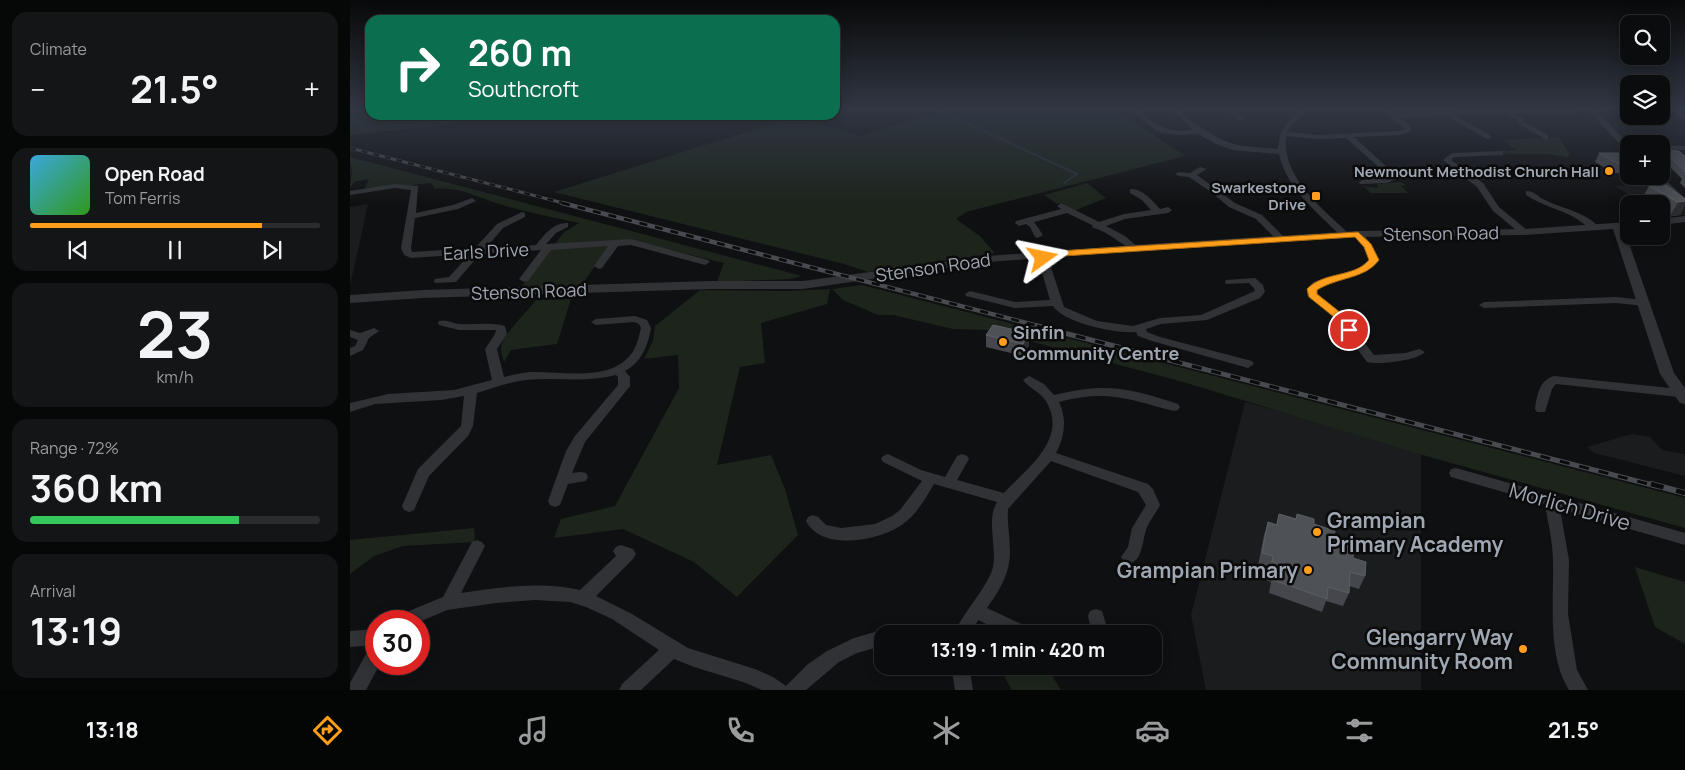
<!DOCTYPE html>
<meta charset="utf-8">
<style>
body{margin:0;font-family:Manrope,sans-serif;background:#141516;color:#f1f3f6;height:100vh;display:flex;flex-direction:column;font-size:19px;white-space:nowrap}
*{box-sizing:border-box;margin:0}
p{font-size:16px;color:#9a9b9d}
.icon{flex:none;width:28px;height:28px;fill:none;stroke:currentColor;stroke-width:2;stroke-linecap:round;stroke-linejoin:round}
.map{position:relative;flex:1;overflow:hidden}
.details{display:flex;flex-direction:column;gap:12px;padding:12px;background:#060707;width:350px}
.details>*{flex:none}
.guide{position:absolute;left:15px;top:15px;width:475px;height:105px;border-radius:15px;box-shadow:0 2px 12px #0003,0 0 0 1px #2b2c2e;background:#0b6e4f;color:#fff;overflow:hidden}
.tools{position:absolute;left:1270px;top:15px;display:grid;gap:10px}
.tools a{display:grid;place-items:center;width:50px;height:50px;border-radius:10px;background:#0b0c0d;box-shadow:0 2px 12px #0003,0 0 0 1px #2b2c2e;font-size:25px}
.speed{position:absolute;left:15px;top:610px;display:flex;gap:10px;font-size:25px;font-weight:700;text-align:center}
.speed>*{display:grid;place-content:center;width:65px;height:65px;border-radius:50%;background:#0b0c0d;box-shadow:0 2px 12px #0003,0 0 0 1px #2b2c2e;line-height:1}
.speed .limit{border:8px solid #d22;background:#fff;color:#111}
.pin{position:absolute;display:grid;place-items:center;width:42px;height:42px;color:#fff;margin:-21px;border:2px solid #fff;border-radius:50%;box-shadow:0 1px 5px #0007}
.me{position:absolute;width:55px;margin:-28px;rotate:78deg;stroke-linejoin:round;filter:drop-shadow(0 0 4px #0008)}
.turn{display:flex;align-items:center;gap:18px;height:105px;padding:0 20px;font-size:22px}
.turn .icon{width:65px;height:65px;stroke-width:2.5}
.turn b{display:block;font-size:35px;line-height:42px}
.big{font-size:38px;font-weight:700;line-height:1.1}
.details .tile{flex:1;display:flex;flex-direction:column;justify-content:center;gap:8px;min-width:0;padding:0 18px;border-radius:15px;background:#141516}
.details .dial{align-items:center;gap:0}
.dial b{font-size:65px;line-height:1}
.song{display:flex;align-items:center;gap:15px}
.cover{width:60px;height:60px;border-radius:8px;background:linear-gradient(135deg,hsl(200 70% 55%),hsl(110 70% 35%))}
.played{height:5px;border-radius:2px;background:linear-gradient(90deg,#fe9e1a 80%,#2b2c2e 80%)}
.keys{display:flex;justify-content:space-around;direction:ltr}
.heat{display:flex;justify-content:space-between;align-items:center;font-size:28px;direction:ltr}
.charge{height:8px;border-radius:4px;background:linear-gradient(90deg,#34c759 72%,#2b2c2e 0)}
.trip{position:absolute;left:524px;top:625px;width:288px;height:50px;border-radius:15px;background:#0b0c0d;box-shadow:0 2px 12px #0003,0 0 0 1px #2b2c2e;font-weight:700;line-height:50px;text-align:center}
.tabs{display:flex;height:80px;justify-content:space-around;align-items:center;background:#040505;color:#9a9b9d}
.tabs .icon{width:35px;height:35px}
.tabs .current{color:#fe9e1a}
.tabs b{font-size:22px;color:#f1f3f6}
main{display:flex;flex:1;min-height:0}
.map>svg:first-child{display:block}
.built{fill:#1b1c1e}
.green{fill:#1c241c}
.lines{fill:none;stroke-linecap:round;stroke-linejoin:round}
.stream{stroke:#273238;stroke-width:2}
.minor{fill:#303236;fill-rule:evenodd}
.tertiary{fill:#303236;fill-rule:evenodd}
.rail-far3-casing{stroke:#474a4f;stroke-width:3}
.rail-far2-casing{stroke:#474a4f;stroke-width:4.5}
.rail-far1-casing{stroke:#474a4f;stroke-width:5}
.rail-casing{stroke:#474a4f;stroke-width:6}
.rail-far3{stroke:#0b0b0c;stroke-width:2;stroke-dasharray:6;stroke-linecap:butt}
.rail-far2{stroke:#0b0b0c;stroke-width:2.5;stroke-dasharray:8;stroke-linecap:butt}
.rail-far1{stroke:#0b0b0c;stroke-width:3;stroke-dasharray:10;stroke-linecap:butt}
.rail{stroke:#0b0b0c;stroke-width:4.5;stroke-dasharray:13;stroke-linecap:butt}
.wall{fill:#45474c}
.shaded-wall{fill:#2b2d30}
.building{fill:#4e5257;stroke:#5b5f65}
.route{fill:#fe9e1a;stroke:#a56711}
.poi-dot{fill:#fe9e1a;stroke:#0b0b0c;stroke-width:2}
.labels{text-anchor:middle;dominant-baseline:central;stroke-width:5;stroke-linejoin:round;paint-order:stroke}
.far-poi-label{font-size:15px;font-weight:bold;fill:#9fa7b3;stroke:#0b0b0c;text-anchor:end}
.street-label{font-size:18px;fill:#9fa7b3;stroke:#0b0b0c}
.poi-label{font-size:18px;font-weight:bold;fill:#9fa7b3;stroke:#0b0b0c;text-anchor:start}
.near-street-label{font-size:21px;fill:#9fa7b3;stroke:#0b0b0c}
.near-poi-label{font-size:21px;font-weight:bold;fill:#9fa7b3;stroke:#0b0b0c;text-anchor:end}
</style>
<main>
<section class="details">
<div class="tile"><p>Climate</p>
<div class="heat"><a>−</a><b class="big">21.5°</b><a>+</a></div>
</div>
<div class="tile">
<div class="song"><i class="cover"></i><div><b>Open Road</b><p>Tom Ferris</p></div></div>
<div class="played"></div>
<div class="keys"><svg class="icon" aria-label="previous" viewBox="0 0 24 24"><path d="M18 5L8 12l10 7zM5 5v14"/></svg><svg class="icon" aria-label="pause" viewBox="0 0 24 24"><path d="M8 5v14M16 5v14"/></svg><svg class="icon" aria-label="next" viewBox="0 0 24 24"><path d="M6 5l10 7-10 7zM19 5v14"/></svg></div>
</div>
<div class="tile dial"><b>23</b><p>km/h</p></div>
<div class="tile"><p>Range · 72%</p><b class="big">360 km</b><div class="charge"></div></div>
<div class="tile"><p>Arrival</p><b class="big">13:19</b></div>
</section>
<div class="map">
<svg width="1335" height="690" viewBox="0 0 1335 690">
<rect width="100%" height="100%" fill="#0f1011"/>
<path class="built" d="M1307,184L1335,208V215L1320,217L1311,213V204H1295L1265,186Z
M18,204L4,268L0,284V207Z
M895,402L1071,449V690H856L841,615Z
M1282,434L1300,437L1312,450L1335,454V476L1244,453L1237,447Z"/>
<path class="green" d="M0,108H20V115H97L104,124L0,135Z
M604,108H764L835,156L616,212L606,219L630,236L645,253L518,272L494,264L204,192L448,116L509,136Z
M1205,137H1209L1220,155L1217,157L1198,154H1155L1151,151L1167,150L1152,140Z
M0,157L452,276L440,279L367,282L374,263L284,241L262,242L231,286L171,287L214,232L229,223C203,217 175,212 149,204C128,197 107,186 85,189L81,183L14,190L19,179L4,182L0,188L2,173Z
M1050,182L1057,185L1051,186L1058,193H1021L1013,186L1028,188L1027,184Z
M737,183L756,198L724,211L712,203L707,204L694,195Z
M512,285L1335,498V528L1076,456L833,382L638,330L603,329L543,315H528L493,300L482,289Z
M480,289L477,304L411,323L415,363L390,367L367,465L421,455L435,489L448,535L387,597L344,562L273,529L204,538L211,519L265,506L329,388L328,355L294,359L303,341L305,326L350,290L438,291Z
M221,299L207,344L161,350L154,362C153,358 150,351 151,347C152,335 178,311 186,300Z
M124,528L125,542L53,546L24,556L0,574V540Z
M1285,567L1335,582V644L1305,627Z
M668,666H696L711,690H662L653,674Z"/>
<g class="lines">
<path class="stream" d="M584,108L727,174L714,183"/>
<path class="minor" d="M780,108H787C807,126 816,133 843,130L821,108H828C836,117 845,124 855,130C882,148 896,146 928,149C929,130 937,120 952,108H959L942,125L937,132L968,135L1049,131L1055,129L1029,108H1037L1045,114L1180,108L1222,110L1225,112L1222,114L1164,113L1172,118L1174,122L1198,135V139H1195L1169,124L1167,120L1155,113L1105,115L1140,135V139H1137L1096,116L1050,118L1060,125L1061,131L1050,135L1004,137L1049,178L1037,183L1010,184L1009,182L1013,180L1040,177L996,138L968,139L936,136C932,178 971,207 998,233L1000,235L995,238L992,237C968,213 936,188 929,154L882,150L866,144L848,134L829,135L811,133L798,125Z
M873,108H881L895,120L890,121Z
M1318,108H1326L1335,115V120Z
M1317,145L1335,146V150L1317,149Z
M1150,151H1153V155L1104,157L1101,160L1133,183L1149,207L1177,230V234H1171L1143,211L1127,187L1093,160L1102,153Z
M850,167L857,169L847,175L885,203L912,215L934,237V241H928L906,219L879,207L861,192L839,177L829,176L825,174L829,172L840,173Z
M45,184L68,186L66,213L103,205L122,198L126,201L108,209L65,218L61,248L62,252L125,248L147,224L172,212L175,213V217L153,228L136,248L186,245C194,235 204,222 218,223V227L206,233L196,244L281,239L358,260L360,262L355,265L281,245L268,246L252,268L249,269L244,266L258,246L201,250L178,281L174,282L169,279L191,250L130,254L106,282L85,283L84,281L85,279L99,277L120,254L61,258L54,255L51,248L61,190L45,188L0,195V191Z
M780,189C792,188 802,200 810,209L818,207L822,210L818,213L775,219L756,226L775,236L789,248L787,250C778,251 757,230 743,228L742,225L717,213L684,222L693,235L688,238L685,237L680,227L676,224L669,226L665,223L666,221L711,209L707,206L711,203L749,222L774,214L801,210L792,200L780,193Z
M1176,191C1183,190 1187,196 1193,199C1212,209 1234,211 1249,227L1248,229C1240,230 1233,223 1227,219C1211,209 1192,206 1176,195Z
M1007,231C1019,236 1024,249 1029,260L1016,272L971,286L967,290V294L991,313L1024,355L1056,353L1069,349L1075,352C1066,361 1029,365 1017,362L983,317L957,295V289L963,282L1010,268L1019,259L1014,247L1002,234Z
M692,252L697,255L714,307L747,321L783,326L810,318L851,315L905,291L904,288L899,283L876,284L875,282L876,280L905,278L913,285L915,292L910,298L857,320L811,324L796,329L797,332L810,337L902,361L904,364L898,368L802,341L788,336L786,332C766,334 714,323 703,306L665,308L616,296L615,294L620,291L665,302L700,300L687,255Z
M1266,297L1295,300L1300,303L1295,306L1266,303L1134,308L1129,305L1134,302Z
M285,316L297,320L301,328C298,345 292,362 275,371L280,377V386L235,442L222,473L231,472L236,473L238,477L236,481L218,484L210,505L205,507L200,505L198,501L216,451L225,436L268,385V377L266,375C236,383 207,377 176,380C159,382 143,388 127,393L123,426L118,436L79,476L64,510L59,512L54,510L52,506L68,469L111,426L114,396L91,400L25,404L0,412V403L38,394L104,390L142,380L135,349L145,334L146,330H109L89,325L88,323L89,321C96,319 102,323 109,324C125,325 139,322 155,326L157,334L147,349L154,377C162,375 171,373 180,372C212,371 260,383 282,353C287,346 289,336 291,328L289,324L284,322L246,325L241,322L246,319Z
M24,328L29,331L19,338L13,350L0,356V348L5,346L8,340L0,337V330L10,333Z
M679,376L694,384L704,395C756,382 779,388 828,404L830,407L828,410L824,411C778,399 757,389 709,402C717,419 715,436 706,453L798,484L803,489L810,505C806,513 799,521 796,530C792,542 792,568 774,562L771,557L778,547L782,528L796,505L788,492L701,461L658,509C657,524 660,537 660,552C660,574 649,591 637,608L682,629L684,634H657L628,620L621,634H604C613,612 638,587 643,567C647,547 636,520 647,502L584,484C575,499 567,514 553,524C530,541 472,552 456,521L458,517L463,515L468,517L476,525L491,528L525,524L542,516L550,510L572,481L533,462L531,459L533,456L538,454L571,470L595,477L607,456L612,454L617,456L619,459L607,480L654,493C676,469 719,439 696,401C690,392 679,388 673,380Z
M1204,376L1329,389L1333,390L1335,393L1329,397L1206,384L1202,389L1195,412H1187L1185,409C1187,396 1189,380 1204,376Z
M1106,468L1335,533V545L1210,509L1219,560L1218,614L1227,670L1238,690H1219C1197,655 1204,602 1203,562C1203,543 1198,523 1195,504L1101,477L1099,473L1101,469Z
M127,540L132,542L135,546L111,593C150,587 192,581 230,590L266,556L263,551L266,547L271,545L283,549L286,554L283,559L246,596L282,614L338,648L405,669L423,677L436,686L458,664L477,651L504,638L532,630L539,634H532V646L507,653L489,662L456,690H412L393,682L344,667L324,659L291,690H269L272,684L309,650L262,619L236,607L220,602L185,600L146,603L97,610L69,622L47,621L49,616L54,613L93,597L122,542Z
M746,609L752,611L759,634H742L738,616L740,611Z
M26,629V645L0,647V631Z
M26,645V664H30L16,690H0V683L20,647Z
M601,666H619L623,690H605Z"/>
<path class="tertiary" d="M1236,108H1245L1279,145V154Z
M1300,176H1311L1335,198V206Z
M1335,216V222L1311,225V219Z
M1279,222V228L1274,229L1324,373L1335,388V404L1330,403L1310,374L1263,229L1174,235L1007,237L784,251L638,262L453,289H361L73,298L0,303V295L73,290L361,281H453L638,256L784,245L1007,231L1174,229Z"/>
<g class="rail-far3-casing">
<path id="rail-far3" d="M0,148L217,204"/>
</g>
<g class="rail-far2-casing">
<path id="rail-far2" d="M212,203L692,327"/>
</g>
<g class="rail-far1-casing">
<path id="rail-far1" d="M687,326L1306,486"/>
</g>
<g class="rail-casing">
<path id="rail" d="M1301,484L1335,493"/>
</g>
<use href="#rail-far3" class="rail-far3"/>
<use href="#rail-far2" class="rail-far2"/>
<use href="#rail-far1" class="rail-far1"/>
<use href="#rail" class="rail"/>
</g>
<path class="wall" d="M1312,149L1335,156V188L1330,183L1332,179L1311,158Z
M1249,153L1279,158V173H1264L1245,162Z
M1299,186L1335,199L1330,215L1320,216L1311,211V204H1299L1292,199Z
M679,333V345L673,356L636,347V335Z
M929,514L946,519L947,514L964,524L984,540L1003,558L1015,576L1009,589L999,586V593L993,606L976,601L972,612L919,593L921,582L916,580L918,569L908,566L914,535L918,522L926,525Z"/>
<path class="shaded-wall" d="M1335,201V206L1330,215L1320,216L1328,202Z
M679,333V345L673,356V344Z"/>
<path class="building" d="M1312,149L1329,151L1335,156V172Z
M1249,153H1268L1279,158V164H1268Z
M1316,185L1335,199V201L1328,202L1299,186Z
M643,325L679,333L673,344L636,335Z
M929,514L946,519L947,514L964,519V524L985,531L984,540L1004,546L1003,558L1016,562L1015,576L1000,572L999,593L978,587L977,599L923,580L925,569L921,567L923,556L912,553L918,522L927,525Z"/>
<linearGradient id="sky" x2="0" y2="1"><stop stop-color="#080909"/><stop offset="0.53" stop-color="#313743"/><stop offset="1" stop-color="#313743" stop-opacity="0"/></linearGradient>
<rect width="1335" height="205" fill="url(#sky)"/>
<path class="route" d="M1008,232L1021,244L1029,260C1015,279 988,277 967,290V294L991,313L1003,327L1004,330L999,333L995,332L984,317L959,297L957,289C974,271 1004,278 1019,260L1014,247L1005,237L698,257L693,260H689L687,255L692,252Z"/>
<g class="poi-dot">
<circle cx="1259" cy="171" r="5"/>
<rect x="961" y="191" width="10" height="10" rx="2.5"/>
<circle cx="653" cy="342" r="5"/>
<circle cx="967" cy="532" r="5"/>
<circle cx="958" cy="570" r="5"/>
<circle cx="1173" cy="649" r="5"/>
</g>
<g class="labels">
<g class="far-poi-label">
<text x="1249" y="171">Newmount Methodist Church Hall</text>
<text x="956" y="187">Swarkestone<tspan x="956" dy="17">Drive</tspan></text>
</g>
<g class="street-label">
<text transform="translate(1091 233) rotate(-1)">Stenson Road</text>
<text transform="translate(136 251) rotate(-3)">Earls Drive</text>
<text transform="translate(583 267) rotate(-8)">Stenson Road</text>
<text transform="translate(179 291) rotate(-2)">Stenson Road</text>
</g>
<g class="poi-label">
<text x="663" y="332">Sinfin<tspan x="663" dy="21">Community Centre</tspan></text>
</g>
<g class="near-street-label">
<text transform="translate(1220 506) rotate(16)">Morlich Drive</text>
</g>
<g class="near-poi-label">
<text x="977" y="520" text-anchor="start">Grampian<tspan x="977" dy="24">Primary Academy</tspan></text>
<text x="948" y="570">Grampian Primary</text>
<text x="1163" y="637">Glengarry Way<tspan x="1163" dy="24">Community Room</tspan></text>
</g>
</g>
</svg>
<div class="tools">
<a><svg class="icon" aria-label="search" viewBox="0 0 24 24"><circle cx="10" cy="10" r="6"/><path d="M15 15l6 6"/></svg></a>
<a><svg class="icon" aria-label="layers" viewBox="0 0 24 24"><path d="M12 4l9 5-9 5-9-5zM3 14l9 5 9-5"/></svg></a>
<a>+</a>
<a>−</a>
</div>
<div class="speed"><div class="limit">30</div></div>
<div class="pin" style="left:999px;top:330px;background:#d93025"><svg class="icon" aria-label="arrive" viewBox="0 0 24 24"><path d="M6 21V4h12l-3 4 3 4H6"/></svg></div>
<svg class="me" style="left:693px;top:258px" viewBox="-20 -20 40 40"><path d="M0-17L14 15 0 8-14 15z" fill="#fe9e1a" stroke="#fff" stroke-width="4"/></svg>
<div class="trip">13:19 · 1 min · 420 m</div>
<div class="guide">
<div class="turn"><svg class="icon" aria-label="right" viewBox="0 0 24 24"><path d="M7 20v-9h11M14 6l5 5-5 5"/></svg><div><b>260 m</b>Southcroft</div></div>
</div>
</div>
</main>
<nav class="tabs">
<b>13:18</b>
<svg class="icon current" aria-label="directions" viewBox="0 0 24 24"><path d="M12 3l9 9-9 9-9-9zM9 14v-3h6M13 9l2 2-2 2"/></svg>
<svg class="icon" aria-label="music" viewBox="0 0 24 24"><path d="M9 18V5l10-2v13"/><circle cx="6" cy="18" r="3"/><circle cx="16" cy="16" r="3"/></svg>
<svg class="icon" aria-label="phone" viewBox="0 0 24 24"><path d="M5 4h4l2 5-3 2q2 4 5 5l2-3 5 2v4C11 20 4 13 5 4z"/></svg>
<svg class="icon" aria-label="climate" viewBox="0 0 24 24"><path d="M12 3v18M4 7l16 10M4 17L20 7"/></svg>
<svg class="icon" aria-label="car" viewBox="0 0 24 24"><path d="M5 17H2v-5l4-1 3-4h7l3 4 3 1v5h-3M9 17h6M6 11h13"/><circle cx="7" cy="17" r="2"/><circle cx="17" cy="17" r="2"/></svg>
<svg class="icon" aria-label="filters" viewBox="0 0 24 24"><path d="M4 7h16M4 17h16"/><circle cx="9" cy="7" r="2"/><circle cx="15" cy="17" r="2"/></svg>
<b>21.5°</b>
</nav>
